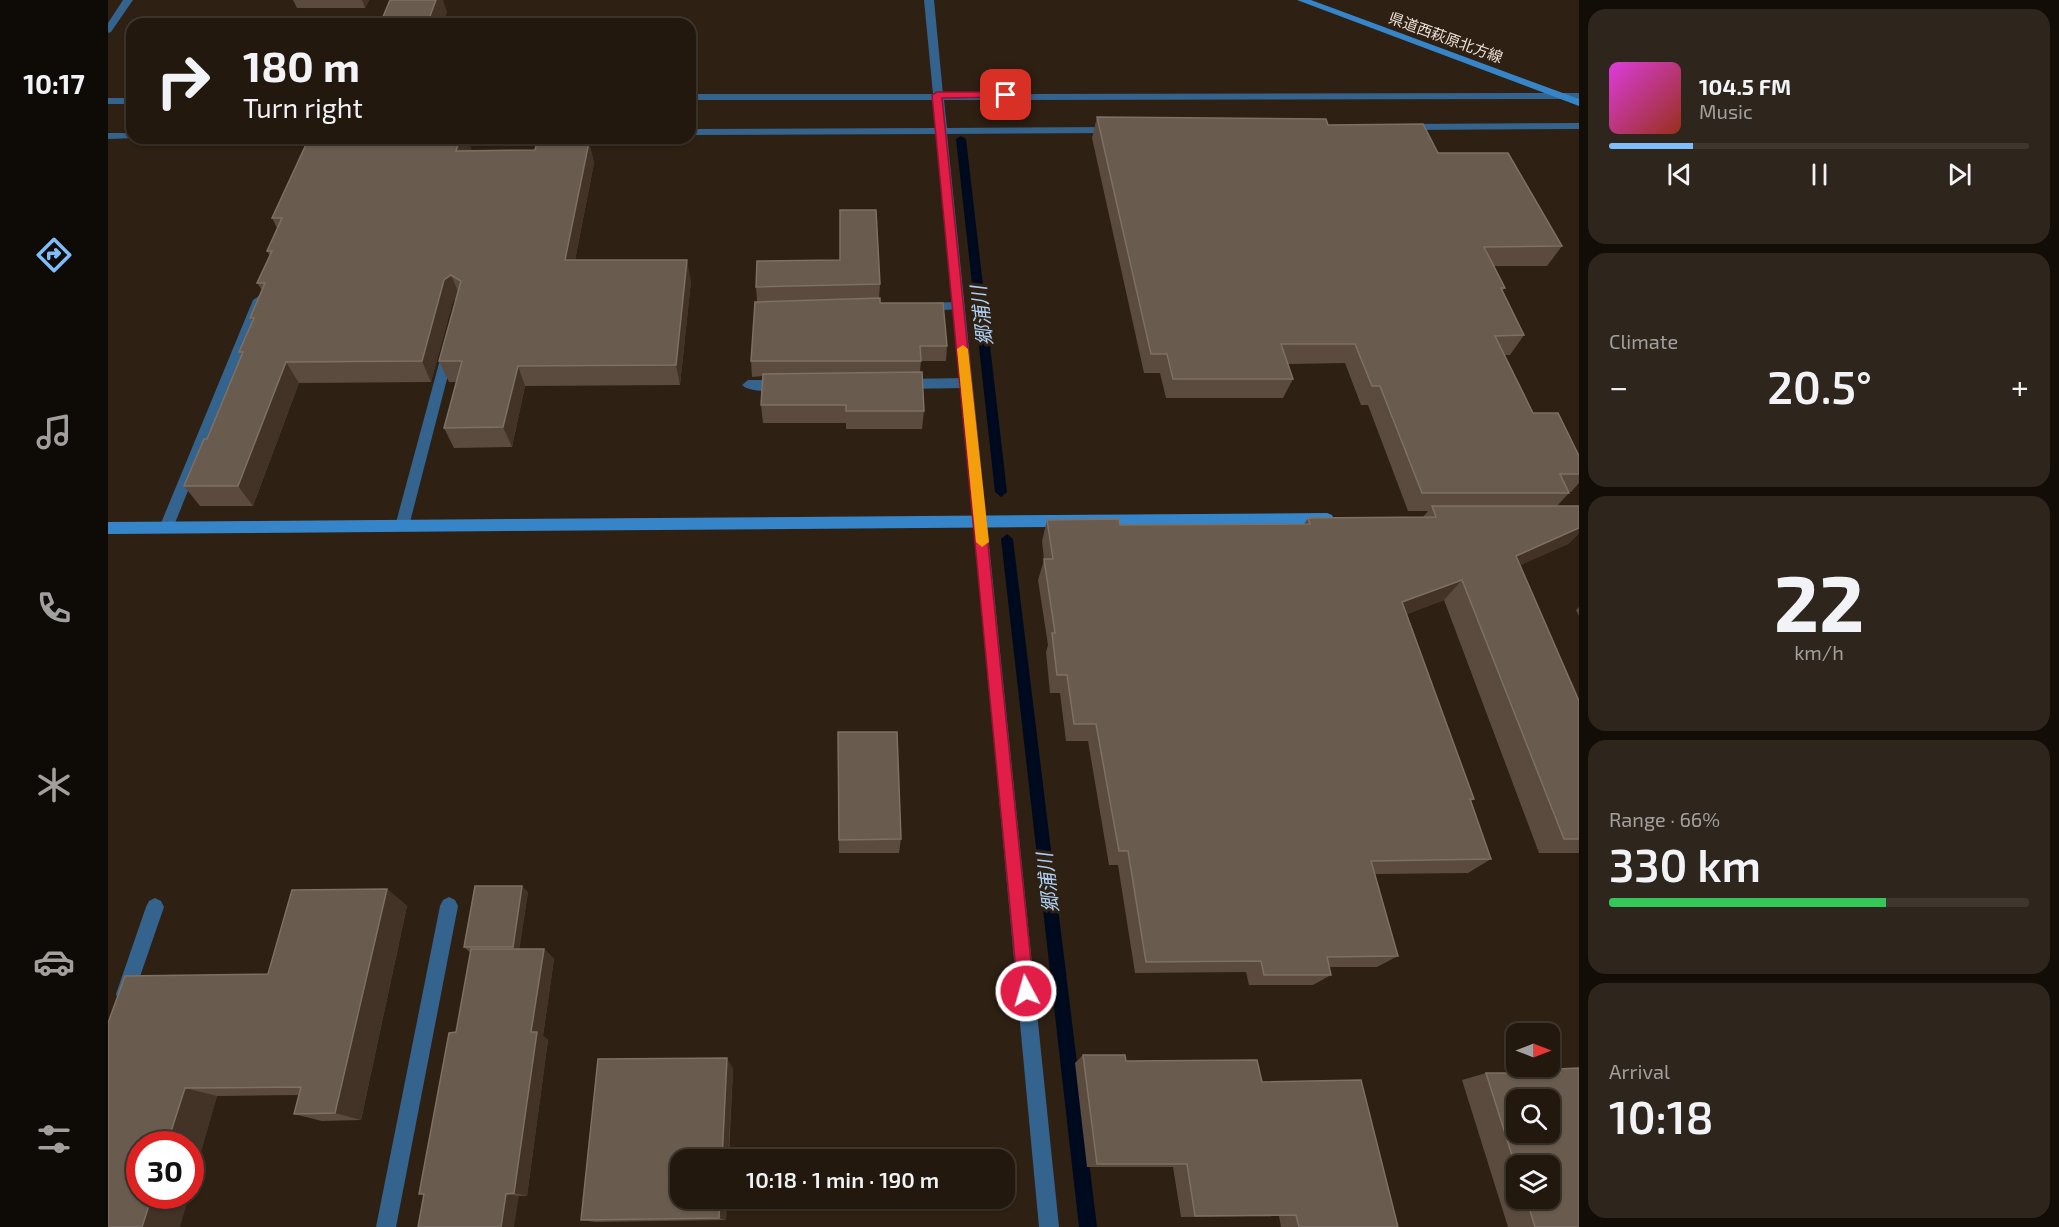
<!DOCTYPE html>
<meta charset="utf-8">
<style>
body{margin:0;font-family:"Exo 2","Noto Sans JP",sans-serif;background:#2e251c;color:#f1f3f6;height:100vh;display:flex;flex-direction:column;font-size:22px;white-space:nowrap}
*{box-sizing:border-box;margin:0}
p{font-size:20px;color:#a2a09e}
.icon{flex:none;width:33px;height:33px;fill:none;stroke:currentColor;stroke-width:2;stroke-linecap:round;stroke-linejoin:round}
.map{position:relative;flex:1;overflow:hidden}
.details{display:flex;flex-direction:column;gap:9px;padding:9px;background:#130d08;width:480px}
.details>*{flex:none}
.hud{position:absolute;left:18px;top:18px;width:570px;height:126px;border-radius:18px;box-shadow:0 2px 4px #0004,0 0 0 2px #3f372e;background:#22180e;color:#f1f3f6;overflow:hidden}
.needle{width:39px;rotate:90deg}
.buttons{position:absolute;left:1398px;top:1023px;display:grid;gap:12px}
.buttons a{display:grid;place-items:center;width:54px;height:54px;border-radius:12px;background:#22180e;box-shadow:0 2px 4px #0004,0 0 0 2px #3f372e;font-size:30px}
.speed{position:absolute;left:18px;top:1131px;display:flex;gap:12px;font-size:30px;font-weight:700;text-align:center}
.speed>*{display:grid;place-content:center;width:78px;height:78px;border-radius:50%;background:#22180e;box-shadow:0 2px 4px #0004,0 0 0 2px #3f372e;line-height:1}
.speed .limit{border:9px solid #d22;background:#fff;color:#111}
.pin{position:absolute;display:grid;place-items:center;width:51px;height:51px;color:#fff;margin:-26px;border-radius:12px;box-shadow:0 3px 9px #0006}
.me{position:absolute;width:66px;margin:-33px;rotate:354deg;stroke-linejoin:round;filter:drop-shadow(0 0 4px #0008)}
.turn{display:flex;align-items:center;gap:21px;height:126px;padding:0 18px;font-size:27px}
.turn .icon{width:78px;height:78px;stroke-width:2.5}
.turn b{display:block;font-size:42px;line-height:51px}
.big{font-size:45px;font-weight:600;line-height:1.1}
.details .card{flex:1;display:flex;flex-direction:column;justify-content:center;gap:9px;min-width:0;padding:0 21px;border-radius:18px;background:#2e251c}
.details .dial{align-items:center;gap:0}
.dial b{font-size:78px;line-height:1}
.song{display:flex;align-items:center;gap:18px}
.cover{width:72px;height:72px;border-radius:9px;background:linear-gradient(135deg,hsl(300 70% 55%),hsl(10 70% 35%))}
.played{height:6px;border-radius:3px;background:linear-gradient(90deg,#7ebdf9 20%,#3f372e 20%)}
.keys{display:flex;justify-content:space-around;direction:ltr}
.heat{display:flex;justify-content:space-between;align-items:center;font-size:33px;direction:ltr}
.charge{height:9px;border-radius:4px;background:linear-gradient(90deg,#34c759 66%,#3f372e 0)}
.trip{position:absolute;left:562px;top:1149px;width:345px;height:60px;border-radius:18px;background:#22180e;box-shadow:0 2px 4px #0004,0 0 0 2px #3f372e;font-weight:600;line-height:60px;text-align:center}
main{display:flex;flex:1;min-height:0}
.menu{display:flex;flex-direction:column;width:108px;justify-content:space-around;align-items:center;background:#0e0a06;color:#a2a09e}
.menu .icon{width:42px;height:42px}
.menu .active{color:#7ebdf9}
.menu b{font-size:27px;color:#f1f3f6}
.map>svg:first-child{display:block}
.lines{fill:none;stroke-linecap:round;stroke-linejoin:round}
.stream{fill:#000a1e;fill-rule:evenodd}
.lane{fill:#34638d;fill-rule:evenodd}
.street{fill:#34638d;fill-rule:evenodd}
.secondary{fill:#3785c9;fill-rule:evenodd}
.wall{fill:#5a4b3e;fill-rule:evenodd}
.shaded-wall{fill:#423326}
.building{fill:#695b4e;stroke:#7d7064;stroke-width:1.5;fill-rule:evenodd}
.route{fill:#e11d48;stroke:#92132f;stroke-width:1.5}
.slow{fill:#f59e0b}
.labels{text-anchor:middle;dominant-baseline:central;stroke-width:6;stroke-linejoin:round;paint-order:stroke}
.far-street-label{font-size:15px;fill:#e9dfd7;stroke:#2e2013}
.water-label{font-size:20px;font-style:italic;fill:#aacff3;stroke:#2e2013}
</style>
<main>
<nav class="menu">
<b>10:17</b>
<svg class="icon active" aria-label="directions" viewBox="0 0 24 24"><path d="M12 3l9 9-9 9-9-9zM9 14v-3h6M13 9l2 2-2 2"/></svg>
<svg class="icon" aria-label="music" viewBox="0 0 24 24"><path d="M9 18V5l10-2v13"/><circle cx="6" cy="18" r="3"/><circle cx="16" cy="16" r="3"/></svg>
<svg class="icon" aria-label="phone" viewBox="0 0 24 24"><path d="M5 4h4l2 5-3 2q2 4 5 5l2-3 5 2v4C11 20 4 13 5 4z"/></svg>
<svg class="icon" aria-label="climate" viewBox="0 0 24 24"><path d="M12 3v18M4 7l16 10M4 17L20 7"/></svg>
<svg class="icon" aria-label="car" viewBox="0 0 24 24"><path d="M5 17H2v-5l4-1 3-4h7l3 4 3 1v5h-3M9 17h6M6 11h13"/><circle cx="7" cy="17" r="2"/><circle cx="17" cy="17" r="2"/></svg>
<svg class="icon" aria-label="filters" viewBox="0 0 24 24"><path d="M4 7h16M4 17h16"/><circle cx="9" cy="7" r="2"/><circle cx="15" cy="17" r="2"/></svg>
</nav>
<div class="map">
<svg width="1471" height="1227" viewBox="0 0 1471 1227">
<rect width="100%" height="100%" fill="#2e2013"/>
<g class="lines">
<path class="stream" d="M853,136L858,139L899,492L893,497L887,492L848,139Z
M899,534L905,539L989,1227H971L893,539Z"/>
<path class="lane" d="M151,296L157,300L65,528L63,532H53L51,528L145,300Z
M850,302L854,303V309L817,311L811,307L817,303Z
M340,348L346,352L301,526L299,530H289L287,526L334,352Z
M858,378L864,383L858,388L795,389L789,384L795,379Z
M640,380H675L681,385C674,393 641,393 634,385Z
M341,897L347,900L350,906L288,1227H268L332,906L335,900Z
M47,898L53,901L56,907L26,994L24,1001L17,1003L10,1001L8,994L38,907L41,901Z"/>
<path class="street" d="M15,0H25L3,32L0,33V23Z
M816,0H826L835,94L1471,93V99L836,100L839,128L1006,127L1011,130L1006,133L839,134L951,1227H931L829,134L582,135V129L828,128L826,100H582V94H825Z
M0,98H24V104H0Z
M1471,123V129L1297,130L1292,127L1297,124Z
M0,133H24V138H28L0,139Z"/>
<path class="secondary" d="M1189,0H1203L1471,99V106Z
M1219,513L1224,515L1226,519L1224,523L1219,525L0,534V522Z"/>
</g>
<path class="wall" d="M185,0H261L257,8H189Z
M989,117L1220,125L1330,153L1454,246L1439,266H1386L1397,288L1394,291L1416,335L1402,355H1396L1425,413L1471,456V483L1463,492H1461V493L1449,506H1471V533L1460,544L1412,565L1471,701V853H1431L1336,600L1299,614L1366,799L1363,801L1383,859L1360,873L1267,874L1290,956L1269,967H1221L1223,975L1205,985H1141L1138,972L1027,973L1010,865H1001L980,741H958L952,693H942L938,652L940,645L930,580L936,560L934,541L939,520L1012,525L1196,524L1200,518L1315,517L1320,511H1300L1260,405H1253L1237,363L1180,364L1185,379L1175,398H1058L1052,373H1036L984,138Z
M481,142L486,163L467,260L583,281L572,385L417,386L404,447L346,448L336,428L348,382H341L331,361L348,299L345,301L323,382L191,383L145,506H92L76,486L99,439L134,355L131,352L145,322L142,318L154,290L149,283L162,256L159,251L169,228L164,218L363,148L362,151L427,150Z
M772,284L771,299L772,303L839,346L838,361H813L812,372L816,411L814,429H738V423H655L653,405L655,376L644,377L643,361L649,301L648,287Z
M1471,607V616L1468,610Z
M730,732L793,839L791,853H731Z
M279,889L299,906L253,1120L214,1121L186,1114L191,1095L109,1096L82,1189L0,1023L160,974Z
M420,892L411,949H436L446,959L435,1036L440,1040L419,1196L311,1194L348,1032L363,953L356,947Z
M975,1055L1154,1082L1290,1227H1173L1171,1216L1073,1217L1065,1167H979L967,1063Z
M625,1068L618,1220L487,1222L473,1220Z
M1471,1068V1227H1400L1354,1080L1378,1073H1433L1450,1069ZM1408,1166L1442,1198H1408Z"/>
<path class="shaded-wall" d="M254,0H261L257,8Z
M328,0H335L339,12L335,24H319Z
M352,138H360L363,148L355,172L348,151Z
M481,142L486,163L463,281L457,260Z
M579,260L583,281L572,385L568,365Z
M343,275L352,296L345,301L323,382L314,361L336,280Z
M178,362L191,383L145,506L130,486Z
M410,366L417,386L404,447L395,427Z
M1471,528V533L1460,544L1388,576L1408,556Z
M1354,580L1336,600L1277,622L1294,602Z
M414,886L420,892L411,953L405,947Z
M279,889L299,906L253,1120L227,1113Z
M436,949L446,959L435,1036L440,1040L419,1196L406,1193L423,1032Z
M619,1058L625,1068L620,1160H614Z
M77,1088L109,1096L82,1189V1144H59Z
M398,1194L411,1196L406,1227H393Z
M44,1196H81L72,1227H34Z
M612,1198H619L618,1220L611,1218Z"/>
<path class="building" d="M282,0H328L319,24H272Z
M989,117L1218,119L1220,125L1315,124L1330,153H1400L1454,246L1376,247L1397,288H1393L1416,335L1387,336L1425,413H1450L1471,456V474H1452L1461,493H1314L1272,386H1264L1247,344H1173L1185,379H1065L1059,354H1043Z
M201,138H352L348,151L427,150L429,142H481L457,260H579L568,365L410,366L395,427L336,428L354,361H331L353,281L343,275L336,280L314,361L178,362L130,486H76L96,439H99L135,352H131L146,318H142L157,283H149L164,251H159L174,218H164Z
M732,210H768L772,284L648,287L649,261L732,260Z
M772,298V303H835L839,346H812L813,361H643L647,302Z
M814,372L816,411H738V405H653L655,374Z
M1324,506H1471V528L1408,556L1471,701V839H1456L1354,580L1294,602L1366,799H1362L1383,859L1263,861L1290,956L1219,957L1223,975H1156L1153,961L1038,962L1020,851H1011L988,724H966L959,675H949L944,633H947L936,559H945L939,520L1011,519L1012,525L1202,524L1200,518L1328,517Z
M730,732H789L793,839L731,840Z
M367,886H414L405,947H356Z
M279,889L227,1113L186,1114L193,1087L77,1088L59,1144H32V1196H44L34,1227H0V1023L17,976L160,974L184,890Z
M363,949H436L423,1032H429L406,1193L398,1194L393,1227H310L316,1194H311L341,1033L348,1032Z
M975,1055H1017L1018,1061L1149,1060L1154,1082L1253,1080L1290,1227H1191L1188,1215L1087,1216L1079,1164H989Z
M619,1058L614,1160H573V1198H612L611,1218L473,1220L490,1059Z
M1471,1068V1227H1427L1418,1198H1442V1166H1408V1168L1378,1073H1452L1450,1069ZM1408,1100H1442V1132H1408Z"/>
<path class="route" d="M898,92L903,95L901,97L834,98L926,991L924,997L918,1000L912,997L910,991L824,95L829,92Z"/>
<path class="slow" d="M855,345L860,349L881,542L874,547L868,542L849,349Z"/>
<g class="labels">
<g class="far-street-label">
<text transform="translate(1338 37) rotate(20)">県道西萩原北方線</text>
</g>
<g class="water-label">
<text transform="translate(873 316) rotate(-97)">郷浦川</text>
<text transform="translate(939 883) rotate(-97)">郷浦川</text>
</g>
</g>
</svg>
<div class="buttons">
<a><svg class="needle" viewBox="-14 -14 28 28"><path d="M0-13l5 13h-10z" fill="#e53935"/><path d="M0 13l5-13h-10z" fill="#a2a09e"/></svg></a>
<a><svg class="icon" aria-label="search" viewBox="0 0 24 24"><circle cx="10" cy="10" r="6"/><path d="M15 15l6 6"/></svg></a>
<a><svg class="icon" aria-label="layers" viewBox="0 0 24 24"><path d="M12 4l9 5-9 5-9-5zM3 14l9 5 9-5"/></svg></a>
</div>
<div class="speed"><div class="limit">30</div></div>
<div class="pin" style="left:898px;top:95px;background:#d93025"><svg class="icon" aria-label="arrive" viewBox="0 0 24 24"><path d="M6 21V4h12l-3 4 3 4H6"/></svg></div>
<svg class="me" style="left:918px;top:991px" viewBox="-20 -20 40 40"><circle r="17" fill="#e11d48" stroke="#fff" stroke-width="3"/><path d="M0-11L8 9 0 5-8 9z" fill="#fff"/></svg>
<div class="trip">10:18 · 1 min · 190 m</div>
<div class="hud">
<div class="turn"><svg class="icon" aria-label="right" viewBox="0 0 24 24"><path d="M7 20v-9h11M14 6l5 5-5 5"/></svg><div><b>180 m</b>Turn right</div></div>
</div>
</div>
<section class="details">
<div class="card">
<div class="song"><i class="cover"></i><div><b>104.5 FM</b><p>Music</p></div></div>
<div class="played"></div>
<div class="keys"><svg class="icon" aria-label="previous" viewBox="0 0 24 24"><path d="M18 5L8 12l10 7zM5 5v14"/></svg><svg class="icon" aria-label="pause" viewBox="0 0 24 24"><path d="M8 5v14M16 5v14"/></svg><svg class="icon" aria-label="next" viewBox="0 0 24 24"><path d="M6 5l10 7-10 7zM19 5v14"/></svg></div>
</div>
<div class="card"><p>Climate</p>
<div class="heat"><a>−</a><b class="big">20.5°</b><a>+</a></div>
</div>
<div class="card dial"><b>22</b><p>km/h</p></div>
<div class="card"><p>Range · 66%</p><b class="big">330 km</b><div class="charge"></div></div>
<div class="card"><p>Arrival</p><b class="big">10:18</b></div>
</section>
</main>
